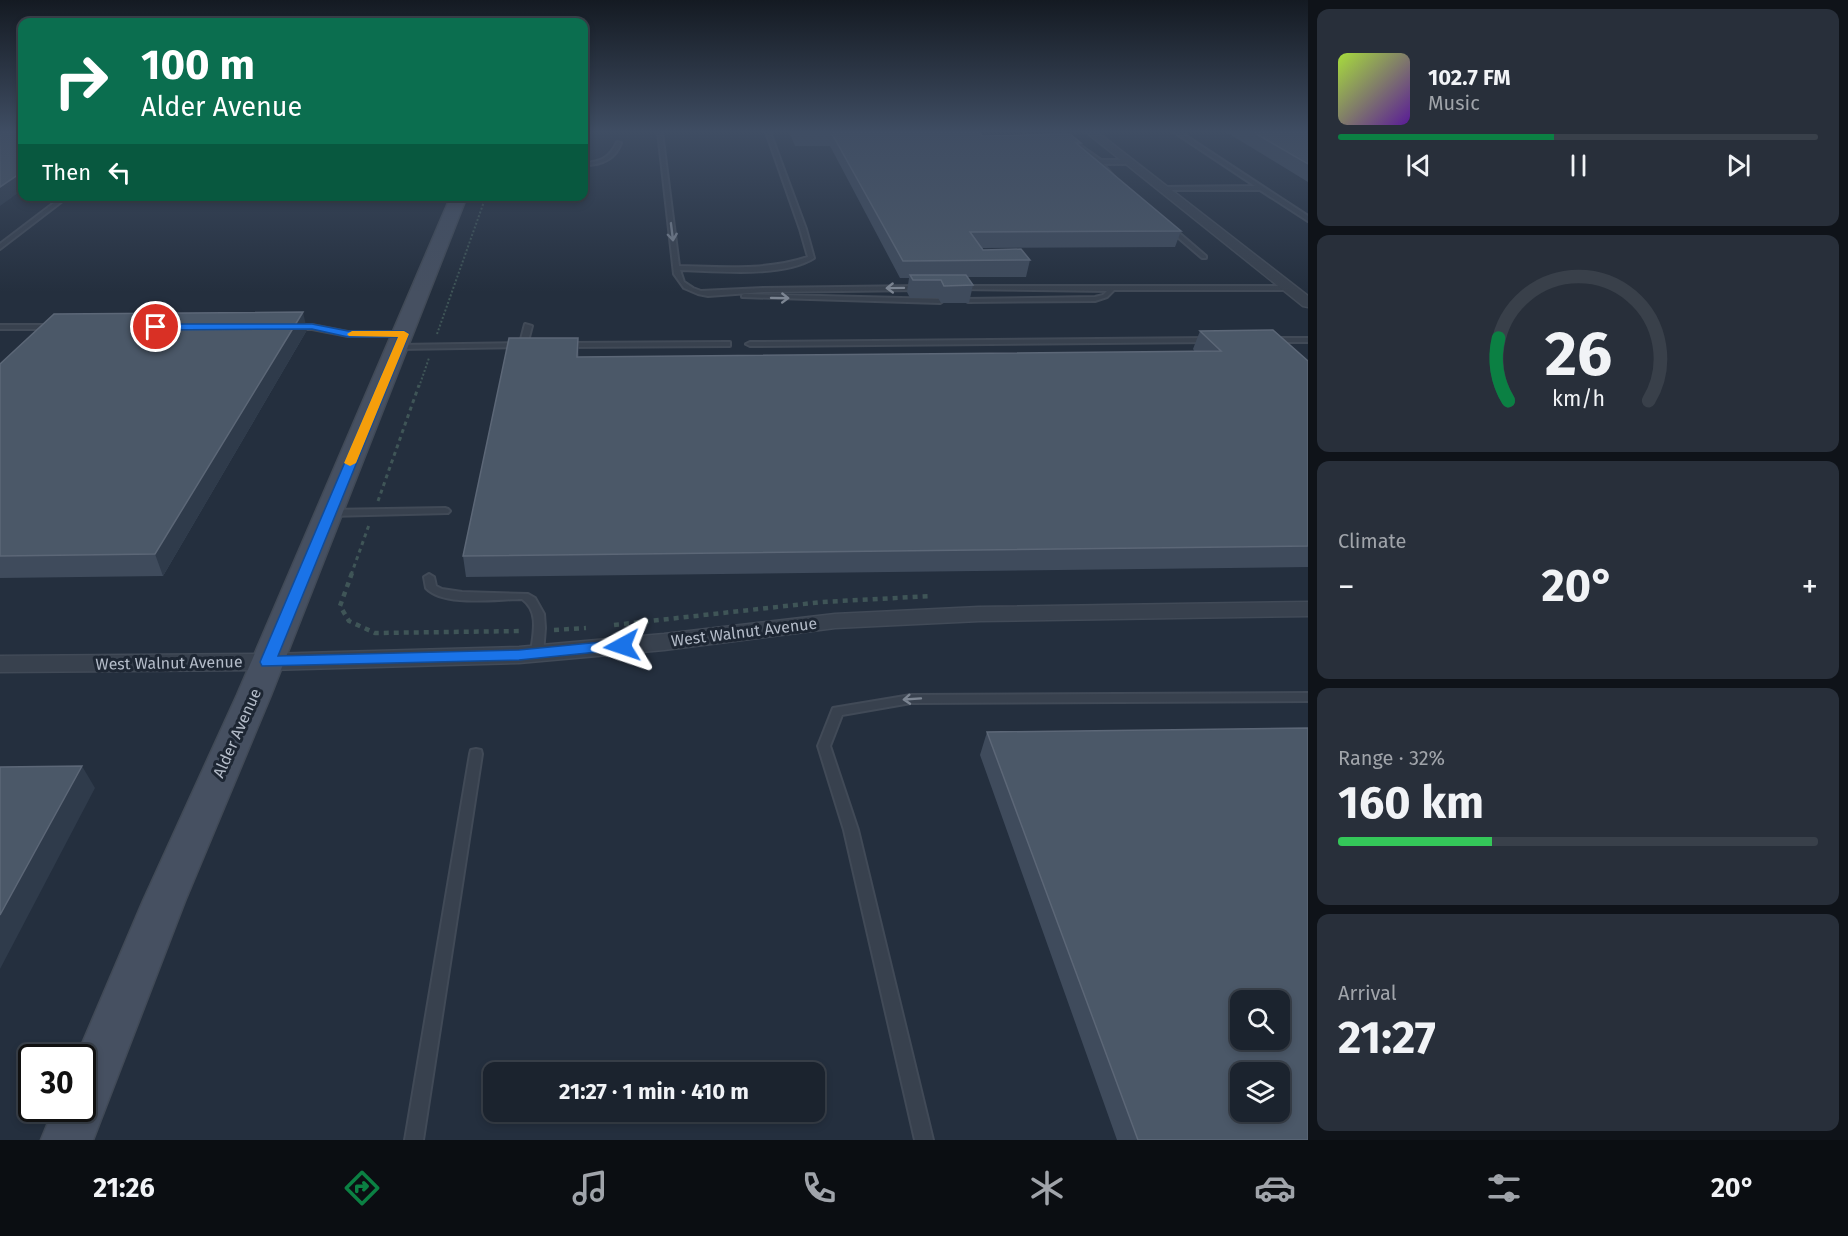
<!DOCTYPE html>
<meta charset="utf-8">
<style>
body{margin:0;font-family:"Fira Sans",sans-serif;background:#282f3a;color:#f1f3f6;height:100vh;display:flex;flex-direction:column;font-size:22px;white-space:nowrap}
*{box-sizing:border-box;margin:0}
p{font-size:20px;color:#a0a4aa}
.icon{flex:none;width:33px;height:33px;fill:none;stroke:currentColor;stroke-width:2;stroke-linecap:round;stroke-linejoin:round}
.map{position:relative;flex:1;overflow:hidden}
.drawer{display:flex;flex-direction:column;gap:9px;padding:9px;background:#0f1319;width:540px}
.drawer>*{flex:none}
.banner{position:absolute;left:18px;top:18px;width:570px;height:183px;border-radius:12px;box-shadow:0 3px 9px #0003,0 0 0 2px #39404a;background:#0b6e4f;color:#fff;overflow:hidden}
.buttons{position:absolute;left:1230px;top:990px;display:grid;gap:12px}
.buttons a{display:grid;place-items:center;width:60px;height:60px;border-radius:12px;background:#1b232e;box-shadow:0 3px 9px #0003,0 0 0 2px #39404a;font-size:30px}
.speed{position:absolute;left:18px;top:1044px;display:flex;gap:12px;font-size:30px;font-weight:700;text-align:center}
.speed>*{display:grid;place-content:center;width:78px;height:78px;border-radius:50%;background:#1b232e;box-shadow:0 3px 9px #0003,0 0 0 2px #39404a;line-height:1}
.speed .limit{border:3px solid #111;border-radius:9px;background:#fff;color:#111}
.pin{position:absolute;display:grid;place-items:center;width:51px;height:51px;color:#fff;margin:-26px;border:3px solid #fff;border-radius:50%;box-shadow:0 2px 6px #0007}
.me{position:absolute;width:66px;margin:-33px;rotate:265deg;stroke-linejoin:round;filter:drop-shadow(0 0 4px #0008)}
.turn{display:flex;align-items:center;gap:21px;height:126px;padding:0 24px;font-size:27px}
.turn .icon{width:78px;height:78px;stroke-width:2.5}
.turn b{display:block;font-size:42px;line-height:51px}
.then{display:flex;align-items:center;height:57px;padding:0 24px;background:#0003;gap:12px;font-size:22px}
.big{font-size:45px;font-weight:700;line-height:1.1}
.drawer .tile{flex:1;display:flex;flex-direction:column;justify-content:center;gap:9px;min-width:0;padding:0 21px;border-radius:12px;background:#282f3a}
.drawer .dial{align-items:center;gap:0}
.dial svg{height:156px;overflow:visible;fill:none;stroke:#39404a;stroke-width:7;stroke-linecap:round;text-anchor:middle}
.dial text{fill:#f1f3f6;stroke:none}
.song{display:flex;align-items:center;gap:18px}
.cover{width:72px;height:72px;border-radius:9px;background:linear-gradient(135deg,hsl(80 70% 55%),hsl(270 70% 35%))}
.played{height:6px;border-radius:3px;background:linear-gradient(90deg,#0b8043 45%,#39404a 45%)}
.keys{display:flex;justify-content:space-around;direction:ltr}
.heat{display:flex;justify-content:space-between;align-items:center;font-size:33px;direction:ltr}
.charge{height:9px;border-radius:4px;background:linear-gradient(90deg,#34c759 32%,#39404a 0)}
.trip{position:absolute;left:483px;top:1062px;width:342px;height:60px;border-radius:12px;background:#1b232e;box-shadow:0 3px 9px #0003,0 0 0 2px #39404a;font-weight:700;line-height:60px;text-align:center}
.dock{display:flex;height:96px;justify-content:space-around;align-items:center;background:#0b0e12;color:#a0a4aa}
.dock .icon{width:42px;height:42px}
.dock .active{color:#0b8043}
.dock b{font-size:27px;color:#f1f3f6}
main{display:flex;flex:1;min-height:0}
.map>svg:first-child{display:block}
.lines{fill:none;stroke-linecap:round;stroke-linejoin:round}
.lane-casing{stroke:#414a57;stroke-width:4}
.street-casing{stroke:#414a57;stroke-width:3}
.secondary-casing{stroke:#414a57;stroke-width:3}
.path-far2{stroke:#3f5557;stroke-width:2;stroke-dasharray:2 2;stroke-linecap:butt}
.path-far1{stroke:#3f5557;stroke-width:3;stroke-dasharray:4 4;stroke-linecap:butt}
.path{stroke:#3f5557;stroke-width:4.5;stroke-dasharray:5 5;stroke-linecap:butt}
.lane{fill:#38414e;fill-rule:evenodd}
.street{fill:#38414e;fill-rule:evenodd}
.secondary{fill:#465061;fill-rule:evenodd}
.wall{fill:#3f4b5c}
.shaded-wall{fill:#2f3b4b}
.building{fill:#4b5868;stroke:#5c6777;stroke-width:1.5;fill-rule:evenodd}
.oneway{stroke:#7c8592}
.route{fill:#1a73e8;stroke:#114b97;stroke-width:1.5}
.slow{fill:#f59e0b}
.labels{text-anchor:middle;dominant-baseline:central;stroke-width:6;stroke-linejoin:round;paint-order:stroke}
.street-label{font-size:16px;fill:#b4bcc9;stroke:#1d2633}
</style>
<main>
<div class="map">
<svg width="1308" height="1140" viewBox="0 0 1308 1140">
<rect width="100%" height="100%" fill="#242f3e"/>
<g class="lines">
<g class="lane-casing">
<path id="lane" d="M658,132H662L679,266C722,267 766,271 808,257L800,229L766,132H770L806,229L814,258C782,278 717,271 680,270L684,282L693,288L701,291L763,288L920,286L923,288L920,290L763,292L708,296L698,294L684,288L674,274Z
M1056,132H1061L1101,160H1128L1131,162L1128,164H1103L1119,182L1114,183L1094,159Z
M1174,132H1180L1308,216V221L1260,190H1161L1160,189L1163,187L1255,186Z
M617,142L621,143C615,160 601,165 584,165V163C600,162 610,158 617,142Z
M63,196H69L0,249V244Z
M1167,226H1171L1206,256V258H1202L1167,228Z
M960,286H1289L1292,288L1289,290H1114L1107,297L1095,301L968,302L966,301V299L1095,297L1103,295L1107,291L958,289L957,288Z
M744,294L940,299L943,301L940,303L742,297V295Z
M525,324L532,326L527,345L523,347L399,349L395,347L399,345L520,343Z
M0,325H53L57,327L53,329H0Z
M291,325H312L348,332H404L408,334L404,336H348L312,329H294L290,327Z
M1209,338L1213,340L1212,342L750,346L746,344L750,342Z
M1266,338H1308V342H1269L1265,340Z
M727,342H730V346L564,347L560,345L564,343Z
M445,508L448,509L450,511L448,513L329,516L324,513L329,510Z
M429,574L434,577L436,586L442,589L462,592L528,594L535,598L544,614L545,628L543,653L541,656H533L531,653C533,634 540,612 522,599C496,599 444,607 426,588L424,577Z
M1308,693V701L911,703L842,715L830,746L858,830L933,1140H915L844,830L818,746L833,708L911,695Z
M476,749L481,750L482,754L423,1140H405L470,754L471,750Z"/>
</g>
<g class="street-casing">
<path id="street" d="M1086,132H1097L1308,296V307L1303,306Z
M1308,602V616L979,621L835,628L664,650L519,663L268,670L0,672V656L268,654L519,647L664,634L835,614L979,607Z"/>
</g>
<g class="secondary-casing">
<path id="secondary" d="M451,196H467L271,695L185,901L93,1140H41L54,1108H82V1058H76L143,901L237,695Z"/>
</g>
<path class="path-far2" d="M1023,132L1034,136
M437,334L486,196
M419,387L429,358"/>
<path class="path-far1" d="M378,501L419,385
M351,575L369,525"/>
<path class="path" d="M352,573L340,606L349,621L375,633L523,631
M614,625L822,602L932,596
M554,630L586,628"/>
<use href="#lane" class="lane"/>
<use href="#street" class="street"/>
<use href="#secondary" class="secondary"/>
</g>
<path class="wall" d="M790,132H979L982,136L1081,143L1080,147L1181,231L1175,247L982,248L983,250L1030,260L1026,277H967L973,285L969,303H941L938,298H910L907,292L909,278H900L830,146H795L790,134Z
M1226,132H1308V182Z
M307,330L163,576L0,578V364Z
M1200,331L1308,361V567L466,577L463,556L579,357L1195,352L1193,349Z
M987,732L1308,1140H1117L980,755Z"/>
<path class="shaded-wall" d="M22,172V190L0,206V187Z
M303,312L307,330L163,576L155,554Z
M578,338L579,356L577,357Z
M82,766L95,788L0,969V915Z"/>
<path class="building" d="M0,132H22V172L0,187Z
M831,132H979L982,136L1070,134L1081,143H1076L1181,231L970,232L983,250L1021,249L1030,260L903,261Z
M1253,132H1308V164Z
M910,275H966L973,285L944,286L941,280H913Z
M303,312L155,554L0,556V364L54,314Z
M1273,330L1308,361V546L463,556L509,338H578L577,357L1221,351L1200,331Z
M1308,728V1140H1138L987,732ZM1240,1000H1280V1040H1240ZM1240,1072H1280V1112H1240Z
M82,766L0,915V767Z"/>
<defs><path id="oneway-shaft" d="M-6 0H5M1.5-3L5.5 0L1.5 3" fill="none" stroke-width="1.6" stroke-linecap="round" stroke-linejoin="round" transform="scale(1.5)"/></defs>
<g class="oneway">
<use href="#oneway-shaft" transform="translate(672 232) rotate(83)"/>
<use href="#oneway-shaft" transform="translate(895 288) rotate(179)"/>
<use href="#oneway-shaft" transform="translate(780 298) rotate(1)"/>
<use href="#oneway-shaft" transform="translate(912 699) rotate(176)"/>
</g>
<linearGradient id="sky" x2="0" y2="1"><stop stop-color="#141a22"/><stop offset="0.45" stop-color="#3f4d63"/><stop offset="1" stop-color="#3f4d63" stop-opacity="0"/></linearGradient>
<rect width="1308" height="292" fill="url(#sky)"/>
<path class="route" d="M312,324L348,331H404L409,334L278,656L519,650L622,640L629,646L627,649L519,660L262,666L260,662L398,337H348L312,329L156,330L151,327L156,324Z"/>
<path class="slow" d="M352,331H404L409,334L356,463L350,466L344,463L398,337L349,336L347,334Z"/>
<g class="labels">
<g class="street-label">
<text transform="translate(744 632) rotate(-7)">West Walnut Avenue</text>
<text transform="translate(169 663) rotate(-1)">West Walnut Avenue</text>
<text transform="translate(237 733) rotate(-66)">Alder Avenue</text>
</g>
</g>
</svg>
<div class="buttons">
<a><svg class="icon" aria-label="search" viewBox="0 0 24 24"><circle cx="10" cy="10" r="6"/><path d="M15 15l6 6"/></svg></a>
<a><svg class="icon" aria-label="layers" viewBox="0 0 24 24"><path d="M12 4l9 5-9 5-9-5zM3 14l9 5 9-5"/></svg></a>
</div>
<div class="speed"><div class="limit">30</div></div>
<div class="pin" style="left:156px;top:327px;background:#d93025"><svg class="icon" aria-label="arrive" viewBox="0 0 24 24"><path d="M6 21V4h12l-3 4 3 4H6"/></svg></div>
<svg class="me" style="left:622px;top:646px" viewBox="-20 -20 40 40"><path d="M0-17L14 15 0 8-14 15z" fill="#1a73e8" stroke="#fff" stroke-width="4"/></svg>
<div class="trip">21:27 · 1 min · 410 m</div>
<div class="banner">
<div class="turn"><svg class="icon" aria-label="right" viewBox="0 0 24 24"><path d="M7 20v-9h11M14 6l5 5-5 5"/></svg><div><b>100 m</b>Alder Avenue</div></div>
<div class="then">Then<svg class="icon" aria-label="left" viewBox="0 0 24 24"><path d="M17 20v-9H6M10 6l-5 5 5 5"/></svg></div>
</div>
</div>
<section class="drawer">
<div class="tile">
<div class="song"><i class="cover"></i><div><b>102.7 FM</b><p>Music</p></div></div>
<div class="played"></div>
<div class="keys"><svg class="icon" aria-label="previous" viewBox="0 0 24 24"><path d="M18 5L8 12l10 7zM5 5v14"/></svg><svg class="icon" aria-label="pause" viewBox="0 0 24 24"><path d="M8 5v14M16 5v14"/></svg><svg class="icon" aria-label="next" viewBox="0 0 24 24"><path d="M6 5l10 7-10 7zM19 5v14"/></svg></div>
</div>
<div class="tile dial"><svg viewBox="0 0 100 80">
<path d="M14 69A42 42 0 1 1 86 69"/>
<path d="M14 69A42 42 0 0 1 9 37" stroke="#0b8043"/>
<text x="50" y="56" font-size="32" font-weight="700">26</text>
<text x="50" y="72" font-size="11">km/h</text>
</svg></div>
<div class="tile"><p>Climate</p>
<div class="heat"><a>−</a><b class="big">20°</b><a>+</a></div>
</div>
<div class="tile"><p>Range · 32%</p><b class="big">160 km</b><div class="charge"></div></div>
<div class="tile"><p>Arrival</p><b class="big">21:27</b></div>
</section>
</main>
<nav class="dock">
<b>21:26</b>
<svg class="icon active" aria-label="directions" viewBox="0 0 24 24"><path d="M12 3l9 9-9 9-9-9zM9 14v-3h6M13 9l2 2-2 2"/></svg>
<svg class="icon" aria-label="music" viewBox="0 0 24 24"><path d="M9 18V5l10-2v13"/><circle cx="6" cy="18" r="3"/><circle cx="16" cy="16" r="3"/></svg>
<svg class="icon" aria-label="phone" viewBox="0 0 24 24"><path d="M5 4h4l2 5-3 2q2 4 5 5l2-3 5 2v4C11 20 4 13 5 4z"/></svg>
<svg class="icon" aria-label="climate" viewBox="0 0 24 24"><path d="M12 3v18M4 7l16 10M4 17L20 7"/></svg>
<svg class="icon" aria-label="car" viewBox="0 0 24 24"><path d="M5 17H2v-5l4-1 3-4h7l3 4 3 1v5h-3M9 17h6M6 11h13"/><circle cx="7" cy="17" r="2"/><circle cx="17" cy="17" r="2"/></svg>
<svg class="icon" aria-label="filters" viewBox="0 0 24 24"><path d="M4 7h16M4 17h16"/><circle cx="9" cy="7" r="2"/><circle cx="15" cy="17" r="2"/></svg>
<b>20°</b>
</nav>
